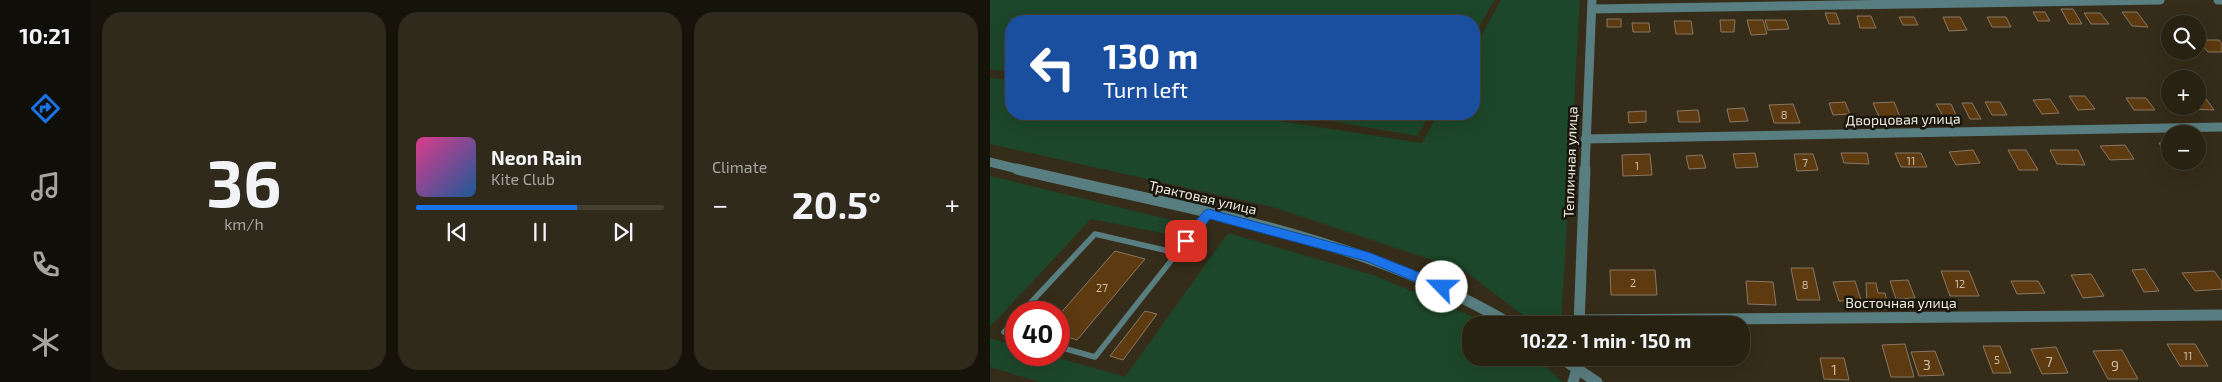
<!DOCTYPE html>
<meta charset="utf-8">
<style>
body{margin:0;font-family:"Exo 2",sans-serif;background:#302a1c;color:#f1f3f6;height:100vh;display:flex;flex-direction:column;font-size:19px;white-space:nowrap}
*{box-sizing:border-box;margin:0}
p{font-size:16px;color:#a5a4a0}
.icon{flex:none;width:28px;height:28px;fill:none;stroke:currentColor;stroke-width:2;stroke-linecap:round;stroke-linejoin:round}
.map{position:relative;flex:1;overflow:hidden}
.sheet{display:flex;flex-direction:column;gap:12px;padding:12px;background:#16130a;width:900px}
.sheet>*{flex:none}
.hud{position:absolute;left:15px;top:15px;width:475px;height:105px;border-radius:20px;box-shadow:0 5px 20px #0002,0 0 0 1px #443f33;background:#1a4fa0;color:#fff;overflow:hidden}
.buttons{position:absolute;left:1171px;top:15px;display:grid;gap:10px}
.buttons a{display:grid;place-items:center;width:45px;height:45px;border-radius:50%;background:#282213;box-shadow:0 5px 20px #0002,0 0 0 1px #443f33;font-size:25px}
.speed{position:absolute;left:15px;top:301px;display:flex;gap:10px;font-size:25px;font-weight:700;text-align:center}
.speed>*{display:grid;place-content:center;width:65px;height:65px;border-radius:50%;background:#282213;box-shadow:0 5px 20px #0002,0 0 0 1px #443f33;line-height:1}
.speed .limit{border:8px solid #d22;background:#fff;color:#111}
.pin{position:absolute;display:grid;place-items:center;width:42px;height:42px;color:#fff;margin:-21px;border-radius:10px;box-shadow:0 2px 8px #0006}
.me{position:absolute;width:55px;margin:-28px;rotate:293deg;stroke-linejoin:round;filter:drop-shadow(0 0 4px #0008)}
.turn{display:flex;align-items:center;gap:18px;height:105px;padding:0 15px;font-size:22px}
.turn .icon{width:65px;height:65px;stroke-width:2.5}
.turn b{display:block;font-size:35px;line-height:42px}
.big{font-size:38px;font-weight:700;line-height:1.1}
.sheet .card{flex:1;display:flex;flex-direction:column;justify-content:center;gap:8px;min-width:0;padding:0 18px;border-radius:20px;background:#302a1c}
.sheet .dial{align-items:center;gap:0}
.dial b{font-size:65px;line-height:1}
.song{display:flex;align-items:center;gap:15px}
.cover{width:60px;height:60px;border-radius:8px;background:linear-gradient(135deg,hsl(330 70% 55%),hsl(210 70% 35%))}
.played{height:5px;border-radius:2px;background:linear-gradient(90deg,#1a73e8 65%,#443f33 65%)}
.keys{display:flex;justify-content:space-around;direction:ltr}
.heat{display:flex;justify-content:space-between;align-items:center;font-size:28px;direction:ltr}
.sheet .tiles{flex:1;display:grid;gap:12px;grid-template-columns:repeat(3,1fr)}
.trip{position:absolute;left:472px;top:316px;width:288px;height:50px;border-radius:20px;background:#282213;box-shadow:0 5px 20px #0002,0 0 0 1px #443f33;font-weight:700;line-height:50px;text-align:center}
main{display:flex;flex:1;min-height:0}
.menu{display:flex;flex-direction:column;width:90px;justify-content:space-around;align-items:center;background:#100e08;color:#a5a4a0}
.menu .icon{width:35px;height:35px}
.menu .active{color:#1a73e8}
.menu b{font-size:22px;color:#f1f3f6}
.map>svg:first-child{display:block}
.green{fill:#1c472a}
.building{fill:#5d3a10;stroke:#897765}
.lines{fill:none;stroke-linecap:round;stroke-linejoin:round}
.service{stroke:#597e81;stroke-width:5.5}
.minor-far1{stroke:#597e81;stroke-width:9}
.minor{stroke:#597e81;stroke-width:11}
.tertiary-far1{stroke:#597e81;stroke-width:9}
.tertiary{stroke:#597e81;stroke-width:11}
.route{fill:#1a73e8;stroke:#114b97}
.labels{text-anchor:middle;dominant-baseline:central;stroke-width:5;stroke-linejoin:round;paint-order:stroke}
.number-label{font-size:11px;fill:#cabeaa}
.street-label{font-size:14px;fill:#efeade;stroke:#19160d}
.near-number-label{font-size:14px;fill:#cabeaa}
</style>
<main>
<nav class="menu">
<b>10:21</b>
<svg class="icon active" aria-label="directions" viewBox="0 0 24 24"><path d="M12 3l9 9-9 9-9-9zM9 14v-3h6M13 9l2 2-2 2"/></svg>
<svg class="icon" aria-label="music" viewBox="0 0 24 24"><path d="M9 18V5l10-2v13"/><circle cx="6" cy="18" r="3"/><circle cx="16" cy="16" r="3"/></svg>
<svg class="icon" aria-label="phone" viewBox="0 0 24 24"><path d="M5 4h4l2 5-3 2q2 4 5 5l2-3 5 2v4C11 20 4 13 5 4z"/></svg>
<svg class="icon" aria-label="climate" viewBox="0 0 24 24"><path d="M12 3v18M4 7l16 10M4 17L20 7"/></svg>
</nav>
<section class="sheet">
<div class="tiles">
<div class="card dial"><b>36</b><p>km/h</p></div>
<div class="card">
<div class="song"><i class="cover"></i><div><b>Neon Rain</b><p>Kite Club</p></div></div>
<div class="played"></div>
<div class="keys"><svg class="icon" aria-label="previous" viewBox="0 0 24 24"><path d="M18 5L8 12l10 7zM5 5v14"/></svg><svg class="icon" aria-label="pause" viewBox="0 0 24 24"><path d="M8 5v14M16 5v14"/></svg><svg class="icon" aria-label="next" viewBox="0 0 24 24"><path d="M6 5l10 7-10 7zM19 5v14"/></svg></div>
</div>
<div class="card"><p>Climate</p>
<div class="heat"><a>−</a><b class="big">20.5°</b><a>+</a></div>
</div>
</div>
</section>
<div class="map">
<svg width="1232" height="382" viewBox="0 0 1232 382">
<rect width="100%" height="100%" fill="#352d19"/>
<path class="green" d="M0,0H504L484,36V21H21V72L0,69Z
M511,0H590L571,325H546L475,271L283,207L0,144V78L21,80V114H244L432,143L448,114H484V49Z
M301,114H440L427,136Z
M0,176L198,224L192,237L101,219L0,327Z
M238,233L386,276L502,325H481V358H547L572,382H50L0,367V338L26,346V355H58L135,377Z"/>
<path class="building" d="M1071,9H1083L1092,24H1079Z
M1043,12H1055L1060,21H1048Z
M1132,12H1147L1158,27L1142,26Z
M835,13H846L850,24H839Z
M1094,13H1110L1119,24H1101Z
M867,16H881L886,28H870Z
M909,17H924L928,25H913Z
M953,17H970L977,30L959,31Z
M997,17H1016L1021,27H1002Z
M617,19H631V27H617Z
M730,20H745L744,32H731Z
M757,20H773L777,34L761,35Z
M775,20H796L799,29L778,30Z
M684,21H701L703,34H686Z
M642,23H659L660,32H643Z
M1208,40H1229L1232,44V52H1218Z
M1079,96H1095L1105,109L1088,110Z
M1208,96H1214L1224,110L1200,109L1198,106H1208Z
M1136,98H1156L1165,110H1144Z
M1060,99L1069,113L1052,114L1043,100Z
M855,102L860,114L843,115L839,103Z
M904,102L911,119H890L883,103Z
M995,102H1010L1017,115H1002Z
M972,103H982L991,119H980Z
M803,104L810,123H784L779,105Z
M946,104H961L966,115L953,116Z
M754,108L758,121L740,122L737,109Z
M708,110L710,122H689L687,111Z
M656,111V122L639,123L638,112Z
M1169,143H1180V159L1177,155Z
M1135,145L1144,159L1120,160L1110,146Z
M983,150L990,163L966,165L959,152Z
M1018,150H1036L1048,170H1029Z
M1060,150H1088L1095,165L1067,164Z
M765,153L768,167L746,168L743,154Z
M851,153H877L879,164L854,163Z
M905,153H931L937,167H911Z
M660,154L662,175L633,176L632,155Z
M804,154H823L828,170L807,171Z
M712,155L716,168L699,169L696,156Z
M125,251L155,259L87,340L69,334V315Z
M801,268H823L830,300H807Z
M1155,269L1169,291L1154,292L1142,270Z
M620,270H665L667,295H621Z
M951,271H979L989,296H960Z
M1224,271L1232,282V289L1205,291L1192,273Z
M1101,274L1114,296L1093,298L1081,275Z
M918,280L925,298L906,299L900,281Z
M756,281L783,282L786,305L758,304Z
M865,281L871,300L849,301L843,282Z
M1021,281H1048L1055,293L1027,294Z
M876,283H886L888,293H895L898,305H877Z
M155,311L167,314L133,360L120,356Z
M915,344L924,377H901L892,345Z
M1177,344H1205L1218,366H1190Z
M993,346H1010L1021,373H1003Z
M1066,347L1078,373L1052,374L1041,349Z
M1132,350L1148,379H1118L1103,351Z
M945,351L954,375L929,376L921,352Z
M830,358H854L859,380L834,379Z"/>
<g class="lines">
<path class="service" d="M32,312L105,234L187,253
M26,319L14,332L26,335
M69,347L105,357L218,214"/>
<path class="minor-far1" d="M1228,0H1232
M602,9L1170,0
M595,139L1232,127
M595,170L602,0"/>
<path class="minor" d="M589,320L1232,315
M589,325L595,169
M587,369L588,358"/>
<path class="tertiary-far1" d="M0,162L32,170"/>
<path class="tertiary" d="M27,169C195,209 372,235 522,325
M571,358L607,382
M583,382L587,369"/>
</g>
<path class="route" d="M218,209L378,252L456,283L458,287L452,293L376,261L220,219L200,245H192L190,241L192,238L214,211Z"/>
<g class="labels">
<g class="number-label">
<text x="794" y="114">8</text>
<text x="921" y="160">11</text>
<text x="815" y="162">7</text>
<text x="647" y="165">1</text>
<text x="643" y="282">2</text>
<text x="970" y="283">12</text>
<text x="815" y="284">8</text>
<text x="112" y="287">27</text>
<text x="1198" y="355">11</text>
<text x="1007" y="359">5</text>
</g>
<g class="street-label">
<text transform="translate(913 119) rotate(-1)">Дворцовая улица</text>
<text transform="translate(580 162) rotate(-88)">Тепличная улица</text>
<text transform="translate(213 197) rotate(13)">Трактовая улица</text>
<text x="911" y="302">Восточная улица</text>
</g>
<g class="near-number-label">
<text x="1059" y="361">7</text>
<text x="937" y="364">3</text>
<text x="1125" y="365">9</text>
<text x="844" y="369">1</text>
</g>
</g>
</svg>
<div class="buttons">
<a><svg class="icon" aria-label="search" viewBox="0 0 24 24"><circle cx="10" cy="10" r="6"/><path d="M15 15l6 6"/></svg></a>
<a>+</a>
<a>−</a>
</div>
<div class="speed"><div class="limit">40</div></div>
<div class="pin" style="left:196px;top:241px;background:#d93025"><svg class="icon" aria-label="arrive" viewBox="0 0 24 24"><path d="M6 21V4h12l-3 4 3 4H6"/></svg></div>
<svg class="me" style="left:452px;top:287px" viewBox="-20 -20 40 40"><circle r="19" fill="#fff"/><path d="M0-13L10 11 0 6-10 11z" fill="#1a73e8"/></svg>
<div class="trip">10:22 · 1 min · 150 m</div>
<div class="hud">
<div class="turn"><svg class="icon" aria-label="left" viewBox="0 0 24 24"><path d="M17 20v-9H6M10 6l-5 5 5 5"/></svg><div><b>130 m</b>Turn left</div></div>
</div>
</div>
</main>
